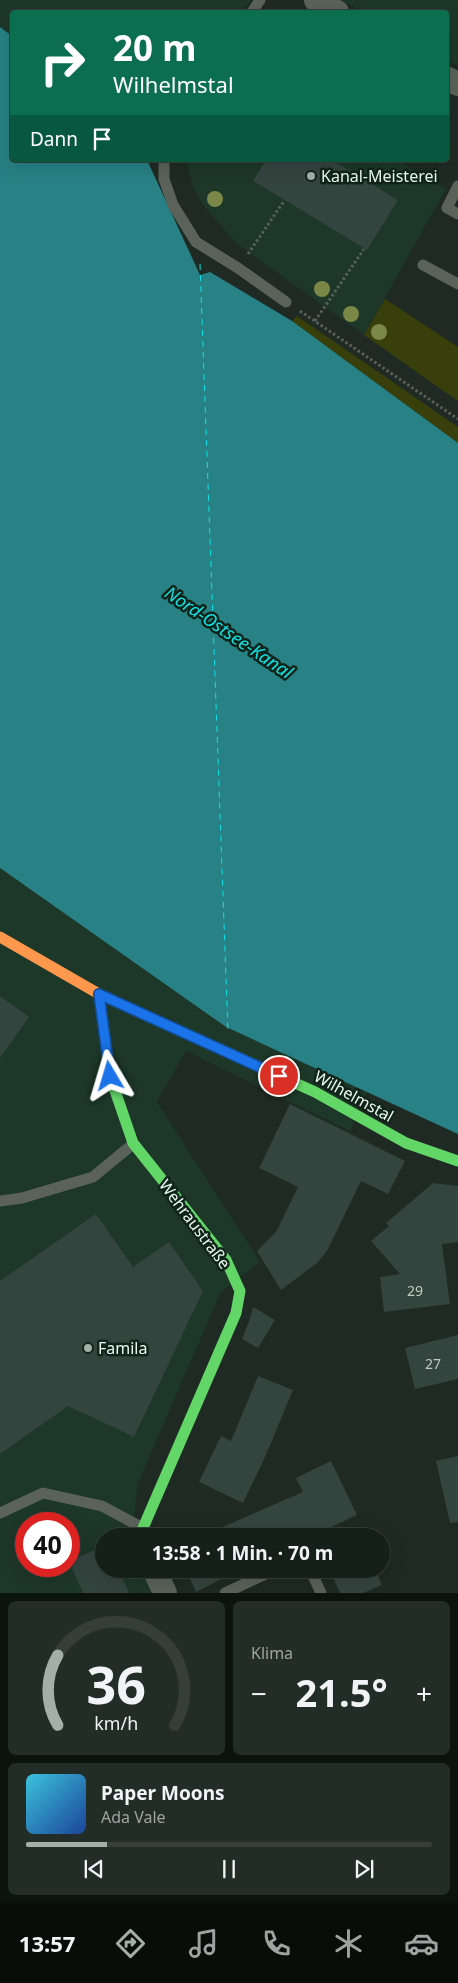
<!DOCTYPE html>
<html lang="de">
<meta charset="utf-8">
<style>
body{margin:0;font-family:"Noto Sans",sans-serif;background:#232d27;color:#f1f3f6;height:100vh;display:flex;flex-direction:column;font-size:19px;white-space:nowrap}
*{box-sizing:border-box;margin:0}
p{font-size:16px;color:#9ea3a2}
.icon{flex:none;width:28px;height:28px;fill:none;stroke:currentColor;stroke-width:2;stroke-linecap:round;stroke-linejoin:round}
.map{position:relative;height:1593px;overflow:hidden}
.drawer{display:flex;flex-direction:column;gap:8px;padding:8px;background:#0c120e;flex:1}
.drawer>*{flex:none}
.banner{position:absolute;left:10px;top:10px;width:439px;height:152px;border-radius:5px;box-shadow:0 5px 20px #0002,0 0 0 1px #353e39;background:#0b6e4f;color:#fff;overflow:hidden}
.speed{position:absolute;left:15px;top:1512px;display:flex;gap:10px;font-size:25px;font-weight:700;text-align:center}
.speed>*{display:grid;place-content:center;width:65px;height:65px;border-radius:50%;background:#16201a;box-shadow:0 5px 20px #0002,0 0 0 1px #353e39;line-height:1}
.speed .limit{border:8px solid #d22;background:#fff;color:#111}
.pin{position:absolute;display:grid;place-items:center;width:42px;height:42px;color:#fff;margin:-21px;border:2px solid #fff;border-radius:50%;box-shadow:0 1px 5px #0007}
.me{position:absolute;width:55px;margin:-28px;rotate:353deg;stroke-linejoin:round;filter:drop-shadow(0 0 4px #0008)}
.turn{display:flex;align-items:center;gap:18px;height:105px;padding:0 20px;font-size:22px}
.turn .icon{width:65px;height:65px;stroke-width:2.5}
.turn b{display:block;font-size:35px;line-height:42px}
.then{display:flex;align-items:center;height:48px;padding:0 20px;background:#0003;gap:10px;font-size:19px}
.big{font-size:38px;font-weight:700;line-height:1.1}
.drawer .widget{flex:1;display:flex;flex-direction:column;justify-content:center;gap:8px;min-width:0;padding:0 18px;border-radius:8px;background:#232d27}
.drawer .dial{align-items:center;gap:0}
.dial svg{height:130px;overflow:visible;fill:none;stroke:#353e39;stroke-width:7;stroke-linecap:round;text-anchor:middle}
.dial text{fill:#f1f3f6;stroke:none}
.song{display:flex;align-items:center;gap:15px}
.cover{width:60px;height:60px;border-radius:8px;background:linear-gradient(135deg,hsl(190 70% 55%),hsl(220 70% 35%))}
.played{height:5px;border-radius:2px;background:linear-gradient(90deg,#a3b0a8 20%,#353e39 20%)}
.keys{display:flex;justify-content:space-around;direction:ltr}
.heat{display:flex;justify-content:space-between;align-items:center;font-size:28px;direction:ltr}
.drawer .tiles{flex:1;display:grid;gap:8px;grid-template-columns:1fr 1fr}
.widget:last-child{grid-column:span 2}
.trip{position:absolute;left:95px;top:1528px;width:295px;height:50px;border-radius:25px;background:#16201a;box-shadow:0 5px 20px #0002,0 0 0 1px #353e39;font-weight:700;line-height:50px;text-align:center}
.menu{display:flex;height:80px;justify-content:space-around;align-items:center;background:#090d0a;color:#9ea3a2}
.menu .icon{width:35px;height:35px}
.menu .selected{color:#a3b0a8}
.menu b{font-size:22px;color:#f1f3f6}
.map>svg:first-child{display:block}
.built{fill:#1d3728;fill-rule:evenodd}
.green{fill:#393f0b}
.water{fill:#288184}
.lines{fill:none;stroke-linecap:round;stroke-linejoin:round}
.ferry{stroke:#11e0e7;stroke-width:1;stroke-dasharray:6 5;stroke-linecap:butt}
.building{fill:#34443f}
.path{stroke:#586059;stroke-width:3;stroke-dasharray:2.5 2.5;stroke-linecap:butt}
.lane{stroke:#5a6259;stroke-width:11}
.street{stroke:#5a6259;stroke-width:24}
.fast{stroke:#63d668;stroke-width:11}
.slow{stroke:#ff974d;stroke-width:11}
.tree{fill:#7a8746}
.route-casing{stroke:#114b97;stroke-width:12}
.route{stroke:#1a73e8;stroke-width:9}
.poi-dot{fill:#a3b0a8;stroke:#102419;stroke-width:2}
.labels{text-anchor:middle;dominant-baseline:central;stroke-width:5;stroke-linejoin:round;paint-order:stroke}
.number-label{font-size:14px;fill:#bdcbc3}
.poi-label{font-size:16px;fill:#ebf8ef;stroke:#102419;text-anchor:start}
.street-label{font-size:16px;fill:#ebf8ef;stroke:#102419}
.water-label{font-size:18px;font-style:italic;fill:#11e0e7;stroke:#102419}
</style>
<div class="map">
<svg width="458" height="1593" viewBox="0 0 458 1593">
<rect width="100%" height="100%" fill="#1e2a23"/>
<path class="built" d="M0,0H251L243,12H12V36L0,27Z
M341,0H458V66L446,59V12H363Z
M189,160H401V163L446,189L364,335L236,243L202,204L193,186L187,164Z
M0,868L226,1027L367,1092L350,1131L186,1051L157,1102L260,1262L221,1292L138,1483L132,1536H104V1569H145L155,1593H0ZM26,1524H69V1566H26Z"/>
<path class="green" d="M385,299L458,347V401L364,335Z
M297,316L458,427V443L292,321Z"/>
<path class="water" d="M0,27L12,36V160H147L200,275L210,272L292,321L458,443V1134L226,1027L0,868Z"/>
<g class="lines">
<path class="ferry" d="M200,264L228,1033"/>
</g>
<path class="building" d="M266,160H332L398,200L367,250L253,181Z
M0,996L29,1017L0,1058Z
M290,1104L405,1161L388,1194L361,1181L327,1251L317,1263L281,1290L257,1251L276,1232L298,1187L259,1168Z
M433,1183L458,1186V1242L442,1244L450,1304L384,1312L380,1277L400,1274L371,1241L389,1226L386,1223Z
M96,1214L133,1267L169,1242L203,1291L134,1437L68,1406L0,1454V1281Z
M253,1307L275,1320L258,1348L242,1339L250,1319Z
M458,1335V1379L415,1389L405,1348Z
M258,1376L293,1390L265,1457L243,1503L199,1482L221,1436L231,1441Z
M458,1456V1522L450,1523L436,1461Z
M331,1461L357,1515L312,1536H202L303,1492L296,1478Z
M104,1546V1569H118L129,1593H83L69,1561Z
M185,1569H241L196,1592Z
M329,1569H375L382,1585L363,1593H340Z"/>
<g class="lines">
<path class="path" d="M248,254L284,201
M300,311L458,419
M315,321L364,249"/>
<path class="lane" d="M252,12L260,0
M164,160V179L173,205L196,242L238,268L286,302
M458,186L447,208L458,214
M423,265L458,284
M0,1201L22,1198L93,1177L133,1144
M0,1513L43,1493L102,1506L143,1528
M310,1569L321,1593
M225,1593L276,1569"/>
<path class="street" d="M316,0L337,12
M446,78L458,84
M154,1569L165,1593"/>
<path class="fast" d="M99,994L110,1076L133,1143L226,1260L240,1291L236,1313L143,1528L145,1536
M136,1011L315,1092L406,1143L458,1161"/>
<path class="slow" d="M0,937L99,994L136,1011"/>
</g>
<g class="tree">
<circle cx="215" cy="199" r="8"/>
<circle cx="322" cy="289" r="8"/>
<circle cx="351" cy="314" r="8"/>
<circle cx="379" cy="332" r="8"/>
</g>
<g class="lines">
<g class="route-casing">
<path id="route" d="M110,1076L99,994L279,1076"/>
</g>
<use href="#route" class="route"/>
</g>
<g class="poi-dot">
<circle cx="311" cy="176" r="5"/>
<circle cx="88" cy="1348" r="5"/>
</g>
<g class="labels">
<g class="number-label">
<text x="415" y="1290">29</text>
<text x="433" y="1363">27</text>
</g>
<g class="poi-label">
<text x="321" y="176">Kanal-Meisterei</text>
<text x="98" y="1348">Famila</text>
</g>
<g class="street-label">
<text transform="translate(354 1096) rotate(29)">Wilhelmstal</text>
<text transform="translate(195 1224) rotate(53)">Wehraustraße</text>
</g>
<g class="water-label">
<text transform="translate(229 632) rotate(34)">Nord-Ostsee-Kanal</text>
</g>
</g>
</svg>
<div class="speed"><div class="limit">40</div></div>
<div class="pin" style="left:279px;top:1076px;background:#d93025"><svg class="icon" aria-label="arrive" viewBox="0 0 24 24"><path d="M6 21V4h12l-3 4 3 4H6"/></svg></div>
<svg class="me" style="left:110px;top:1076px" viewBox="-20 -20 40 40"><path d="M0-17L14 15 0 8-14 15z" fill="#1a73e8" stroke="#fff" stroke-width="4"/></svg>
<div class="trip">13:58 · 1 Min. · 70 m</div>
<div class="banner">
<div class="turn"><svg class="icon" aria-label="right" viewBox="0 0 24 24"><path d="M7 20v-9h11M14 6l5 5-5 5"/></svg><div><b>20 m</b>Wilhelmstal</div></div>
<div class="then">Dann<svg class="icon" aria-label="arrive" viewBox="0 0 24 24"><path d="M6 21V4h12l-3 4 3 4H6"/></svg></div>
</div>
</div>
<section class="drawer">
<div class="tiles">
<div class="widget dial"><svg viewBox="0 0 100 80">
<path d="M14 69A42 42 0 1 1 86 69"/>
<path d="M14 69A42 42 0 0 1 14 26" stroke="#a3b0a8"/>
<text x="50" y="56" font-size="32" font-weight="700">36</text>
<text x="50" y="72" font-size="11">km/h</text>
</svg></div>
<div class="widget"><p>Klima</p>
<div class="heat"><a>−</a><b class="big">21.5°</b><a>+</a></div>
</div>
<div class="widget">
<div class="song"><i class="cover"></i><div><b>Paper Moons</b><p>Ada Vale</p></div></div>
<div class="played"></div>
<div class="keys"><svg class="icon" aria-label="previous" viewBox="0 0 24 24"><path d="M18 5L8 12l10 7zM5 5v14"/></svg><svg class="icon" aria-label="pause" viewBox="0 0 24 24"><path d="M8 5v14M16 5v14"/></svg><svg class="icon" aria-label="next" viewBox="0 0 24 24"><path d="M6 5l10 7-10 7zM19 5v14"/></svg></div>
</div>
</div>
</section>
<nav class="menu">
<b>13:57</b>
<svg class="icon selected" aria-label="directions" viewBox="0 0 24 24"><path d="M12 3l9 9-9 9-9-9zM9 14v-3h6M13 9l2 2-2 2"/></svg>
<svg class="icon" aria-label="music" viewBox="0 0 24 24"><path d="M9 18V5l10-2v13"/><circle cx="6" cy="18" r="3"/><circle cx="16" cy="16" r="3"/></svg>
<svg class="icon" aria-label="phone" viewBox="0 0 24 24"><path d="M5 4h4l2 5-3 2q2 4 5 5l2-3 5 2v4C11 20 4 13 5 4z"/></svg>
<svg class="icon" aria-label="climate" viewBox="0 0 24 24"><path d="M12 3v18M4 7l16 10M4 17L20 7"/></svg>
<svg class="icon" aria-label="car" viewBox="0 0 24 24"><path d="M5 17H2v-5l4-1 3-4h7l3 4 3 1v5h-3M9 17h6M6 11h13"/><circle cx="7" cy="17" r="2"/><circle cx="17" cy="17" r="2"/></svg>
</nav>
